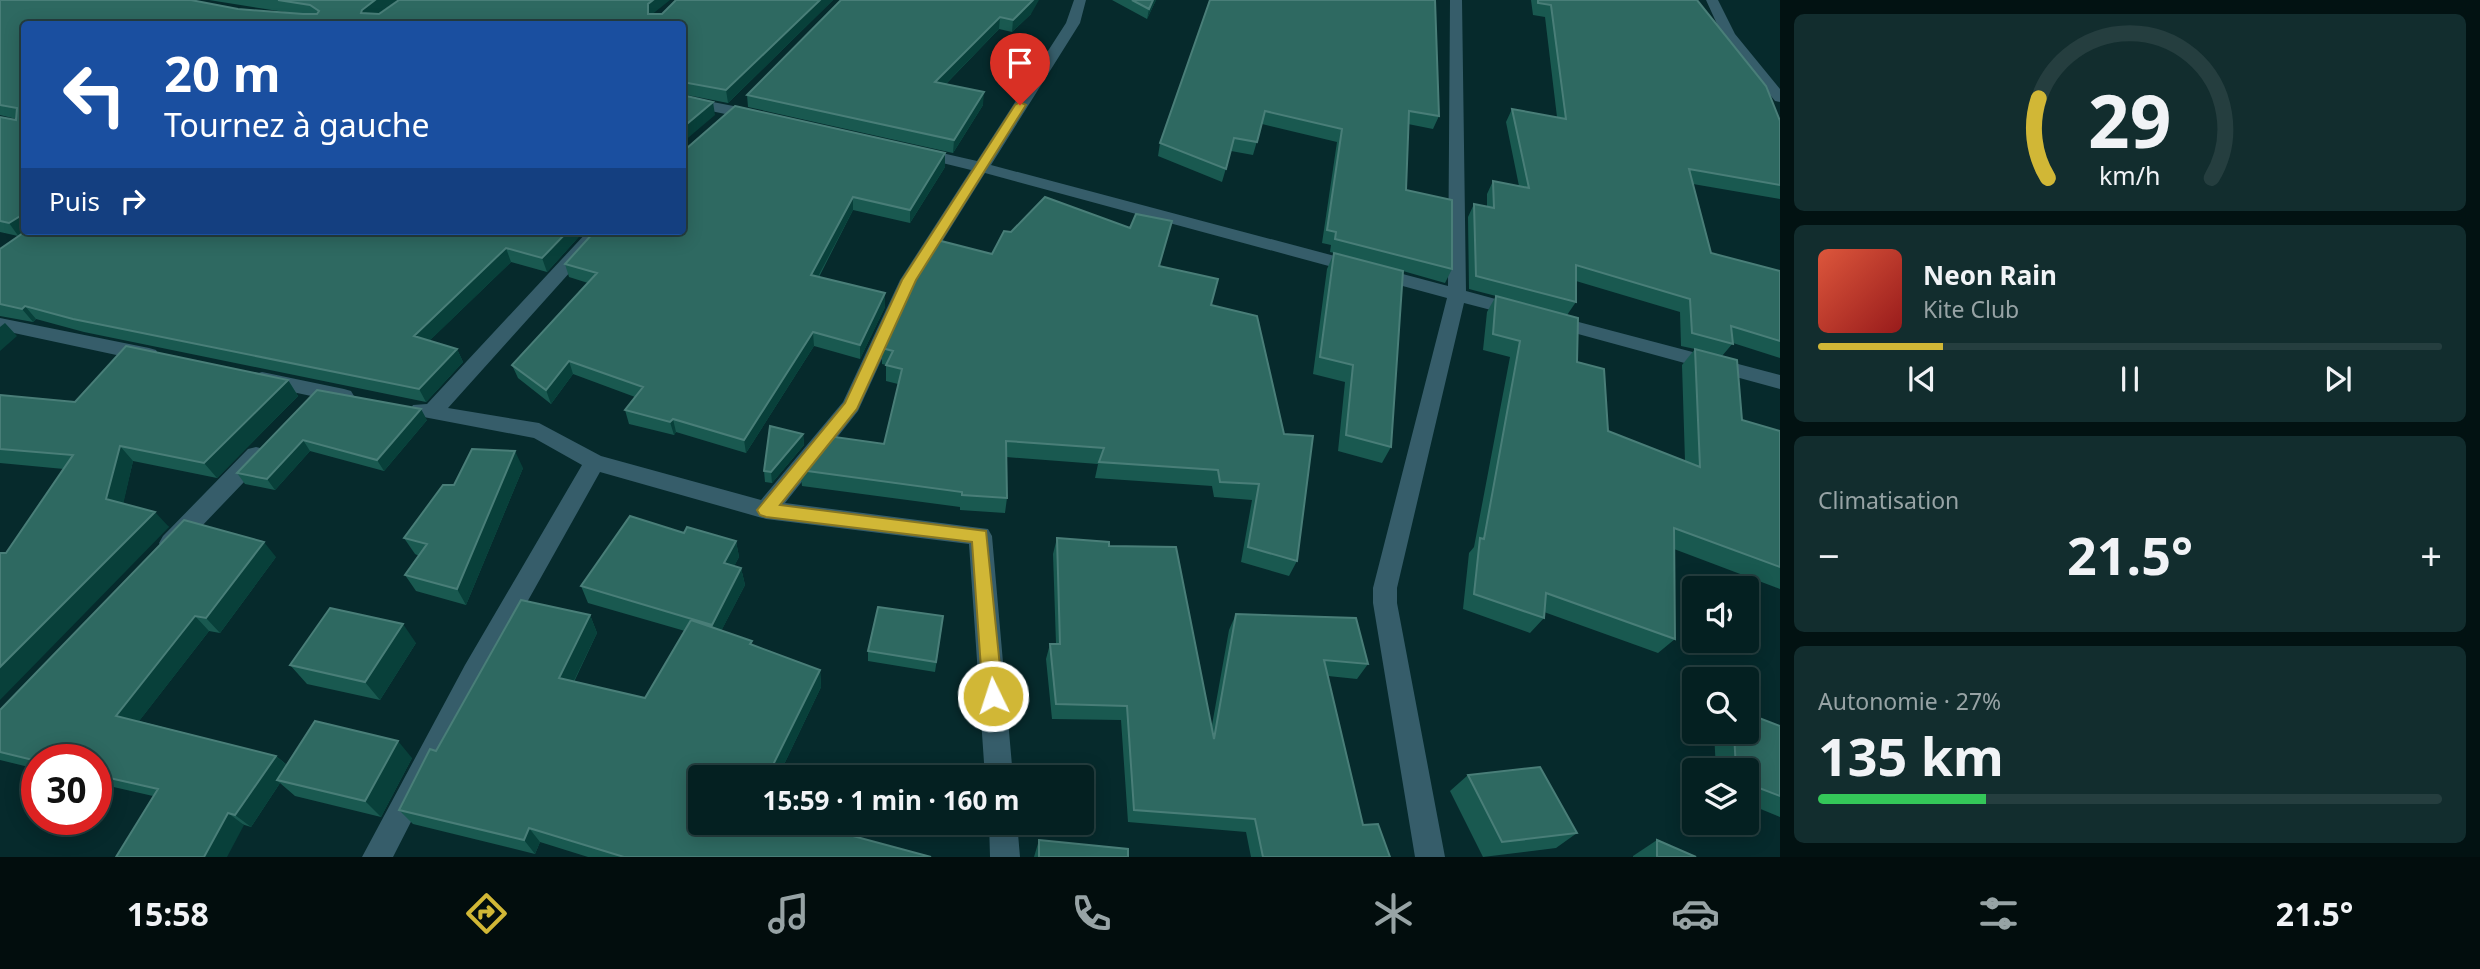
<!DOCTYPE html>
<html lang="fr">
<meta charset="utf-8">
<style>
body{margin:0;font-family:"Noto Sans",sans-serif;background:#122d2e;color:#f1f3f6;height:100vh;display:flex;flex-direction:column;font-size:26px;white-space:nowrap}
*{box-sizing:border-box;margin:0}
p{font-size:23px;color:#97a3a5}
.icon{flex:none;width:38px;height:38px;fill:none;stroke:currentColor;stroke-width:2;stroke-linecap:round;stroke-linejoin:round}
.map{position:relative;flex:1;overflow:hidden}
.side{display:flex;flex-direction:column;gap:14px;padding:14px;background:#021212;width:700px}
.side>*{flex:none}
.hud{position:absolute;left:21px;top:21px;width:665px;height:214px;border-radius:7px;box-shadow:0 4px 18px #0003,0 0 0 2px #253e3f;background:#1a4fa0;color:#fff;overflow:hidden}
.controls{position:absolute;left:1682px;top:576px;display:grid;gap:14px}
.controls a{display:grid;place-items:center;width:77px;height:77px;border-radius:7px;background:#042021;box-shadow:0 4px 18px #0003,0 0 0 2px #253e3f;font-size:35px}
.speed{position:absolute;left:21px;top:744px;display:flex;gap:14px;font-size:35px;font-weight:700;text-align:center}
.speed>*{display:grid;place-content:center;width:91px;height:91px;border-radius:50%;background:#042021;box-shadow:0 4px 18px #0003,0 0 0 2px #253e3f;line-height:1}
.speed .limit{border:10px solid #d22;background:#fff;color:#111}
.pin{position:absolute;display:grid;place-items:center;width:60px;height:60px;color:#fff;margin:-72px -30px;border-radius:50% 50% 50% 0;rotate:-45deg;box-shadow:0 0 7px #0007}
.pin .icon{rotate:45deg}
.me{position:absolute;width:77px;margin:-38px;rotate:356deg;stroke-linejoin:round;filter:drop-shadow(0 0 5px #0008)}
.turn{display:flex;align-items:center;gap:24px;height:147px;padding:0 28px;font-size:32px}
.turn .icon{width:91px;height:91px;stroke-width:2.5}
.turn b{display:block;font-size:49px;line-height:60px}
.then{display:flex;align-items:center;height:66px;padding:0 28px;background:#0003;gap:14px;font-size:26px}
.big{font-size:52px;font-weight:700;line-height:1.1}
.side .card{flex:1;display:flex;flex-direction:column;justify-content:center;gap:10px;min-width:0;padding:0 24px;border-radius:10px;background:#122d2e}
.side .dial{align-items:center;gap:0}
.dial svg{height:182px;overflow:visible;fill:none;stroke:#253e3f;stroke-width:7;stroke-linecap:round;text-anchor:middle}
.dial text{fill:#f1f3f6;stroke:none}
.song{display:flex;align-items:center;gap:21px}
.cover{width:84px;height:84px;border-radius:10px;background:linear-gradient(135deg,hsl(10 70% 55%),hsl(0 70% 35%))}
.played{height:7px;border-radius:4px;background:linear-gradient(90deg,#d1b736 20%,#253e3f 20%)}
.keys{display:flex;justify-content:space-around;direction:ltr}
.heat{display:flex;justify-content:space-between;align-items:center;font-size:38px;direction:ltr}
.charge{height:10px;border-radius:5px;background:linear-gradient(90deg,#34c759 27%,#253e3f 0)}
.trip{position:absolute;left:688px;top:765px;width:406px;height:70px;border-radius:7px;background:#042021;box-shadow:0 4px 18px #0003,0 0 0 2px #253e3f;font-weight:700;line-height:70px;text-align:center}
.tab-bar{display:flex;height:112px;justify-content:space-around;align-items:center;background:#020d0d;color:#97a3a5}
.tab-bar .icon{width:49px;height:49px}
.tab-bar .selected{color:#d1b736}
.tab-bar b{font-size:32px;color:#f1f3f6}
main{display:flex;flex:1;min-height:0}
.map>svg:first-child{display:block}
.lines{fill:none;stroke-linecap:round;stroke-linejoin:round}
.street{fill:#365d6a;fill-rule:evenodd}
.wall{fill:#195950;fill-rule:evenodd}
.shaded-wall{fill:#08403a}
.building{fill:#2e6961;stroke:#497e78;stroke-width:2}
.route{fill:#d1b736;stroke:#887723;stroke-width:2}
</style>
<main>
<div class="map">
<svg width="1780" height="857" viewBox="0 0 1780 857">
<rect width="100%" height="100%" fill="#062a2c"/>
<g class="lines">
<path class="street" d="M1074,0H1086L1080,23L991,165L1448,286L1450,0H1462L1466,291L1525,307L1527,311L1525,315L1518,317L1464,303L1397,588V603L1445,857H1415L1373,603V588L1447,298L985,173L918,280L858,411L785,503L988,529L992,536L1013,777H985L969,544L766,519L600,472L483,681L393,857H362L465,665L582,465L534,438L413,415L410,410L413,405L427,404L588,231H607L448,408L539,423L601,456L761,500L843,402L900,280L971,170L914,156L912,153L920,148L977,161L1066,23Z
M1706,0H1718L1735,34L1780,89V102L1775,101L1722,35Z
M682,96L759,111L767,116L759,121L682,105Z
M1552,315L1780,375V389L1545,325L1543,321L1545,317Z
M0,318L149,348L156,350L159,355L156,360L149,362L0,330Z
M262,372L344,389L351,391L354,396L351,401L344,403L255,384L252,379L255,374Z
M256,447L264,449L267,455L264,461L179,550L171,553L163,550L159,543L163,536L248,449Z
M989,822H1017L1020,857H990Z"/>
</g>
<path class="wall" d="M0,0L238,9L291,13L209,0H397L378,14H662L676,0H833L728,103L682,94V24H24V231H584L547,272L511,262L429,341L457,349L463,362L426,402L84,332L36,319L33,322L0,316V249L18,236L0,232V117L16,120V119L0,115Z
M841,0L1031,14L1012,32L999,29L946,84L983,105L953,153L748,107L747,95Z
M1112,0H1156L1147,19Z
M1210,0L1439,116L1433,129L1408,124L1406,190L1452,269L1445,283L1403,271L1391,447L1382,463L1338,451L1345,382L1313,374L1327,269L1334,253L1330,252L1331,245L1322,243L1337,142L1262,124L1253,155L1231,151L1222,182L1158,156L1160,143Z
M1531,0H1697L1780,121V199L1693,184L1711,253L1780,271V358L1733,343L1722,356L1742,420L1780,431V589L1674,549L1675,639L1658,653L1544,612V618L1530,633L1463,609L1469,553L1474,547L1510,357L1483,350L1487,312L1496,296L1469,289L1468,217L1474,204L1487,207V194L1493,181L1519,186L1506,122L1512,109L1557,117L1545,17L1533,15ZM1576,281L1680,312L1681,346L1695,349L1682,365L1685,461L1608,431L1577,362L1567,315L1576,302Z
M945,167L910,223L853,210L819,277L885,293V307L860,359L814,346L746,453L676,432L674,435L629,424L625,410L635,397L573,374L551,404L518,378L512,365L588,283L569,277L565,264Z
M1172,221L1159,266L1211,305L1297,561L1289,576L1241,562L1252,500L1214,497L1212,486L1095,478L1098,464L1006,457L1007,498L1005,513L960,510V507L802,486L800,470L884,444L898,384L886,381V365L882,364V348L992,254L1011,232L1130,228Z
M288,380L298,396L217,478L133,461L123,503L169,527L6,553L64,469L0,463V395L75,402Z
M317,390L427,420L384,471L310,451L275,490L245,484L237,473Z
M803,434L804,445L772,483L765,482L764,471Z
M523,468L466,605L416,591L405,575L419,556L415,554L404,538L454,485Z
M684,533L736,541L739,557L734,566L741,568L745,585L721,631L753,645L820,670L821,687L778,777H700V822L931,857H588L540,842L535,854L413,824L399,810L436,751L590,615L597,633L574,682L645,698L685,631L588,603L581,586Z
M1057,538L1109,546L1212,725L1229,630L1236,614L1368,664L1357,679L1328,676L1363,825L1390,857H1251L1246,832L1128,822L1121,720L1052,719L1046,659L1050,644H1056L1053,554Z
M276,557L220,633L209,631L139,721L276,756L287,765L412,758L381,817L295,796L280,783L251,827L153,796L96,783V760H37V769L0,760V710Z
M942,626L935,672L868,661V651Z
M416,643L380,700L307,684L290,665Z
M1780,726V817L1746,803V770H1716L1714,732H1746Z
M1468,775L1577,833L1556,848L1483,857L1450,791Z
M1039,840L1128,857H1034Z
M1657,840L1696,857H1633V856Z"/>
<path class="shaded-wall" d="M375,0H397L366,22L361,13L362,10Z
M653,0H670L650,16L648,14V4Z
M820,0H833L728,103L726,90Z
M1033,0H1039L1031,14L1012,32L1013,20Z
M1153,0H1156L1147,19L1149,9Z
M1000,17L999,29L935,95V82Z
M984,92L983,105L953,153L954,140Z
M713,102L715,115L682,143V128Z
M945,153V167L910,223V210Z
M853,197V210L812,288L811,275Z
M22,215L24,219V231H28L19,237L9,223Z
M568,231H584L547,272L542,258Z
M506,248L511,262L420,350L414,336Z
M885,293V307L860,359V345Z
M25,306L36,319L33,322L22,309Z
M5,323L17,336L0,351V327Z
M813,332L814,346L746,453L744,440Z
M457,349L463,362L426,402L419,389Z
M569,361L573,374L551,404L546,390Z
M288,380L298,396L217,478L204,463Z
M421,409L427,420L384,471L377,460Z
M673,419L676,432L674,435L670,422Z
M803,434L804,445L772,483L771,472Z
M303,440L310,451L275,490L267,479Z
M120,446L133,461L121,514L106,499Z
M515,451L523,468L466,605L457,589Z
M155,512L169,527L0,700V667Z
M736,541L739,557L727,580L724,563Z
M264,542L276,557L220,633L206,618Z
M741,568L745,585L716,641L712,625Z
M590,615L597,633L567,695L559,678Z
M195,616L209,631L133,729L116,716Z
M403,624L416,643L380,700L365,682Z
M820,670L821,687L778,777H767Z
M398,741L412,758L381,817L365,801Z
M276,756L290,768L277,780L280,783L251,827L235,815Z
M228,813L244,825L227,857H204Z
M529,828L540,842L535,854L524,840Z"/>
<path class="building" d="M0,0H191L238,9L303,14H317L319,11L310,5L278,0H375L362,10L361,13L379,14L399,0H653L648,4V14H662L676,0H820L726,90L682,82V24H24V215H22L9,223L0,221V117L16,120L17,108L0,105Z
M841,0H1033L1013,20L1000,17L935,82L984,92L954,140L747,95Z
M1132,0H1153L1149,9Z
M1210,0H1435L1439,116L1409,111L1406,190L1452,200V269L1335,239L1336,232L1327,230L1342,129L1265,111L1257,142L1234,138L1226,169L1160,143Z
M1538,0H1697L1766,86L1780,121V185L1689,169L1711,253L1780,271V341L1731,326L1733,344L1692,333L1690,299L1576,265V302L1476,276L1474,204L1494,208L1493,181L1529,188L1512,109L1566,119L1551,5L1538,3Z
M682,95L713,102L682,128Z
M735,106L945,153L910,210L853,197L811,275L885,293L860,345L813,332L744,440L673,419L670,422L625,410L643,387L569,361L546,390L512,365L597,273L565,264L595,231H682V149L687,148Z
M1045,197L1130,228L1136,214L1172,221L1159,266L1218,279L1211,305L1257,316L1284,434L1313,436L1297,561L1248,547L1259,484L1220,482L1218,470L1099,462L1104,448L1006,441L1007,498L962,495V492L800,470L828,436L884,444L902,369L886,365L893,351L882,348L921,265L937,240L992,254L1004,231L1011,232Z
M26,231H568L542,258L506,248L414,336L457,349L419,389L73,319L25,306L22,309L0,304V249Z
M1334,253L1403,271L1391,447L1346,435L1353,365L1320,357Z
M1496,296L1578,318L1577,362L1604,369L1608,431L1700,467L1695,349L1737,360L1742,420L1780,431V567L1674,528L1675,639L1546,593L1544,618L1474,594L1480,538L1484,539L1520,341L1493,334Z
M126,346L288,380L204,463L120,446L106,499L155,512L0,667V553H6L73,455L0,449V395L75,402Z
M317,390L421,409L377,460L303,440L267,479L237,473Z
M770,426L803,434L771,472L764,471Z
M472,449L515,451L457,589L405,575L427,544L404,538L443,485H454Z
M630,516L684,533L687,527L736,541L724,563L741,568L712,625L581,586Z
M184,520L264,542L206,618L195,616L116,716L276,756L235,815L228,813L204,857H116L158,789L96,775V760H37V761L0,752V710Z
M1057,538L1109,542V546L1176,547L1214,739L1236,614L1356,618L1368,664L1324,660L1363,825L1378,824L1390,857H1263L1255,819L1134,810L1127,706L1056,704L1050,644H1060Z
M521,600L590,615L559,678L645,698L691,620L752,641L750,644L820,670L767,777H700V822H801L931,857H624L529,828L524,840L399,810L430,749L436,751Z
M878,607L943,616L936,662L868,651Z
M330,608L403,624L365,682L290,665Z
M1746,713L1780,726V796L1746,783V770H1736L1734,732H1746Z
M315,721L398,741L365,801L277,780Z
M1540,767L1577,833L1502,842L1468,775Z
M1039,840L1128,849V857H1039Z
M1657,840L1696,857H1657Z"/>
<path class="route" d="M1020,102L1026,105L916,280L857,409L780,505L986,531L1003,696L1000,703L993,706L986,703L983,696L972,542L766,517L760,515L757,510L845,403L902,280L1015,105Z"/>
</svg>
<div class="controls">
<a><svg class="icon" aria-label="sound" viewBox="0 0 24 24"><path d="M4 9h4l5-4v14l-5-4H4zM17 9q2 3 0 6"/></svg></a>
<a><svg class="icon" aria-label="search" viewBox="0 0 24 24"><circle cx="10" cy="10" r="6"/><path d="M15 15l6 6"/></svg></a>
<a><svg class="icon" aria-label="layers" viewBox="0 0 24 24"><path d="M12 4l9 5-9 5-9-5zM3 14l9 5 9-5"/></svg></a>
</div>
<div class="speed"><div class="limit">30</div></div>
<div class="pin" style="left:1020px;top:105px;background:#d93025"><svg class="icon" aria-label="arrive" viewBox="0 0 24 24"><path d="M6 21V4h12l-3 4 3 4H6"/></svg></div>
<svg class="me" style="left:993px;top:696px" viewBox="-20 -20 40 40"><circle r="17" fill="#d1b736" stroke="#fff" stroke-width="3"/><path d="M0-11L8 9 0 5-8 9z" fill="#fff"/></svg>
<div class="trip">15:59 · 1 min · 160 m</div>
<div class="hud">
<div class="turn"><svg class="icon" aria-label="left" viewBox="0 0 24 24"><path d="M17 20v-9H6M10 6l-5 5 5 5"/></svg><div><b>20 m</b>Tournez à gauche</div></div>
<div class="then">Puis<svg class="icon" aria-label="right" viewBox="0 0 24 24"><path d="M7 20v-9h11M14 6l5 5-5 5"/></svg></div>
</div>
</div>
<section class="side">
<div class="card dial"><svg viewBox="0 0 100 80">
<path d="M14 69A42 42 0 1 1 86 69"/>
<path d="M14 69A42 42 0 0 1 10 34" stroke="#d1b736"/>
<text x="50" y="56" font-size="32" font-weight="700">29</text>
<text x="50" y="72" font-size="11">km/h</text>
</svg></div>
<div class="card">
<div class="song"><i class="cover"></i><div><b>Neon Rain</b><p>Kite Club</p></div></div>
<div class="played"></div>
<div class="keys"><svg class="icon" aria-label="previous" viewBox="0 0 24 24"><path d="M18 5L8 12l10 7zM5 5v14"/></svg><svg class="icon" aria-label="pause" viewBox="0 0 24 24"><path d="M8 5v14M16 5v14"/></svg><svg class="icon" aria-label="next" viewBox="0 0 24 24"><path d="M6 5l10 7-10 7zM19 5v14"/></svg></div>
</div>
<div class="card"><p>Climatisation</p>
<div class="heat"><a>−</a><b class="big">21.5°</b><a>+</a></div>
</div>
<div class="card"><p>Autonomie · 27%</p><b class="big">135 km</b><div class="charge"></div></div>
</section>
</main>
<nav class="tab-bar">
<b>15:58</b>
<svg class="icon selected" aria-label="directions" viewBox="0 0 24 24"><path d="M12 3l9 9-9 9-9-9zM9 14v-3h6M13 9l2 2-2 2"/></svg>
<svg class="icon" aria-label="music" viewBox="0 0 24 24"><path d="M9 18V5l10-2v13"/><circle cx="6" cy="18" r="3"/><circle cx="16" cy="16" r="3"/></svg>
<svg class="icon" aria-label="phone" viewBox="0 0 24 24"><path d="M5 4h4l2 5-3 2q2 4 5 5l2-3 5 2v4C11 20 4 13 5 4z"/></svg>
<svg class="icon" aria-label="climate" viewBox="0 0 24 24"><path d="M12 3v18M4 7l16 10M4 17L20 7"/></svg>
<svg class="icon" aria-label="car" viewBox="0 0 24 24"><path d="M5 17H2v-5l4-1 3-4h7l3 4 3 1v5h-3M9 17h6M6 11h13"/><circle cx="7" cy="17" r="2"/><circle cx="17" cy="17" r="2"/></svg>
<svg class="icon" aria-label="filters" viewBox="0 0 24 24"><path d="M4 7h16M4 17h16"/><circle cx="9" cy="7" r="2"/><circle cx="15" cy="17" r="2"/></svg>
<b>21.5°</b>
</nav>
